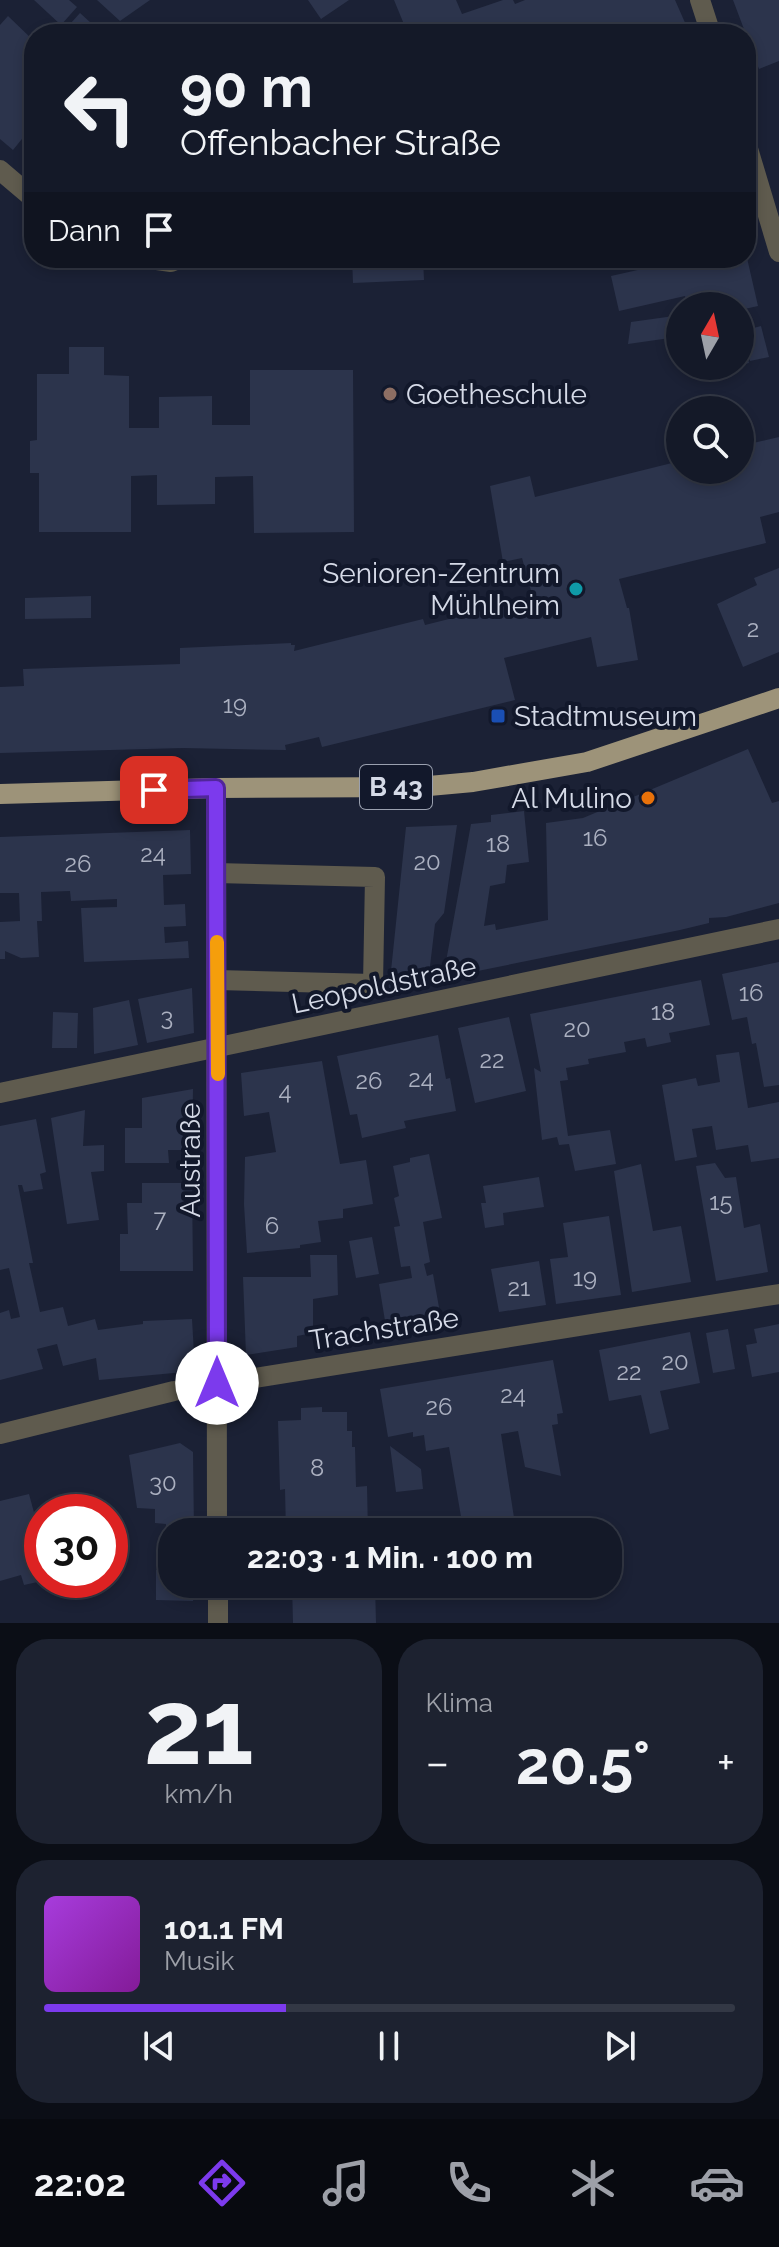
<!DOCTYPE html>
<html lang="de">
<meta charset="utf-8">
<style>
body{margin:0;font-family:Raleway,sans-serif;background:#1d2230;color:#f1f3f6;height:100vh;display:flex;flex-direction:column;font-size:30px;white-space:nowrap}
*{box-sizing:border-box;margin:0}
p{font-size:26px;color:#9da0a8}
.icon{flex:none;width:44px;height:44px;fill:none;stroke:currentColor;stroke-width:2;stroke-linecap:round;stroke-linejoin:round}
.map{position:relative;height:1623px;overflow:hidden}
.side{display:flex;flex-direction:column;gap:16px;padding:16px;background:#0b0e16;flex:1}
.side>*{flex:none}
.guide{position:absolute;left:24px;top:24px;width:732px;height:244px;border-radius:32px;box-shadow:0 4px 12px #0003,0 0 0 2px #333845;background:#141928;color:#f1f3f6;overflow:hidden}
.needle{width:52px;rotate:9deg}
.fabs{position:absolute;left:666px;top:292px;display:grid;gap:16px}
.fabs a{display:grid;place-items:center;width:88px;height:88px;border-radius:50%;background:#141928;box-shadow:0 4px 12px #0003,0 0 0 2px #333845;font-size:40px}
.speed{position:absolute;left:24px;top:1494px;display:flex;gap:16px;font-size:40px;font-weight:700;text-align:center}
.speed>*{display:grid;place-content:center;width:104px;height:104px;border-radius:50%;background:#141928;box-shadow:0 4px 12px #0003,0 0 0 2px #333845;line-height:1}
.speed .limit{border:12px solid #d22;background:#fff;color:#111}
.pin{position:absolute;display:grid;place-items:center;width:68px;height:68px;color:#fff;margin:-34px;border-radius:16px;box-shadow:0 4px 12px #0006}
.me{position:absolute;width:88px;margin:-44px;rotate:0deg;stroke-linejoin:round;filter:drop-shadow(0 0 6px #0008)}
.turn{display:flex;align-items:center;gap:28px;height:168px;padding:0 24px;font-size:36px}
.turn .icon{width:104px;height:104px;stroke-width:2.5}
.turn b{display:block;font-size:56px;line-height:68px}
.then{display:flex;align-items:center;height:76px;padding:0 24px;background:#0003;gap:16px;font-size:30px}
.big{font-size:60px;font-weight:700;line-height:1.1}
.side .tile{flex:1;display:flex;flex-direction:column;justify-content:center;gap:12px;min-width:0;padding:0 28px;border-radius:32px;background:#1d2230}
.side .dial{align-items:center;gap:0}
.dial b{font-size:104px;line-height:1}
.song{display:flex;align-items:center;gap:24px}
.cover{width:96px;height:96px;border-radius:12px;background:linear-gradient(135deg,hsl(280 70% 55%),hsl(290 70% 35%))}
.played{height:8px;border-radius:4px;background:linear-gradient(90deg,#7c3aed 35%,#333845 35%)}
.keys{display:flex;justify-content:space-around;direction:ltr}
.heat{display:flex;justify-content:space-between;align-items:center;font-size:44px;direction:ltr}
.side .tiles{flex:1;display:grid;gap:16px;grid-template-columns:1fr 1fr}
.tile:last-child{grid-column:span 2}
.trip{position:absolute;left:158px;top:1518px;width:464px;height:80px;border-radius:32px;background:#141928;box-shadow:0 4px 12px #0003,0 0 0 2px #333845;font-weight:700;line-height:80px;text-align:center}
.tabs{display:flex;height:128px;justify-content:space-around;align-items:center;background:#080a10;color:#9da0a8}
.tabs .icon{width:56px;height:56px}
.tabs .current{color:#7c3aed}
.tabs b{font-size:36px;color:#f1f3f6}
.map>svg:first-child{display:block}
.building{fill:#2c344c}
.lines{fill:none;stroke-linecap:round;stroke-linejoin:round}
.service{stroke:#5f5b4e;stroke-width:20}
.minor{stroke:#5f5b4e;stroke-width:20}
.primary{stroke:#9d9379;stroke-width:20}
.route-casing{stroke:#51269a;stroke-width:20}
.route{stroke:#7c3aed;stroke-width:14}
.slow{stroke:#f59e0b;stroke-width:14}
.education-dot{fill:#8d6e63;stroke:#12182b;stroke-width:3}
.culture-dot{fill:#0f9aa8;stroke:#12182b;stroke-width:3}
.transit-dot{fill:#1a4fb4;stroke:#12182b;stroke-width:3}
.food-dot{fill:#e8710a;stroke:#12182b;stroke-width:3}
.labels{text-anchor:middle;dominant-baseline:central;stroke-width:8;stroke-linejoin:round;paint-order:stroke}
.number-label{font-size:24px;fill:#abb0c0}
.shield{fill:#12182b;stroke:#9aa0af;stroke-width:2}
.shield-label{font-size:26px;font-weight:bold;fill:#d5dae7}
.poi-label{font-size:28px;fill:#d5dae7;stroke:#12182b;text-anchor:start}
.street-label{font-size:28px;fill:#d5dae7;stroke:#12182b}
</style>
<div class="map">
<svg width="779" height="1623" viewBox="0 0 779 1623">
<rect width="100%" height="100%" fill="#1b2135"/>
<path class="building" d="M34,0H69L77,7L61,25Z
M97,0H150L120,21Z
M308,0H349L321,19Z
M394,0H456L462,14L503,0H513L515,4L525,0H675L690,34H561L557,24L530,34H408Z
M733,0H779V61L759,69Z
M80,13L103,34H61Z
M8,16L34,41V124L13,150L0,139V25Z
M352,258H423L424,280L353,283Z
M691,258H747L758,306L740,310V306H687L685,296L619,311L611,276Z
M674,316L677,337L628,344L631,322Z
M761,326L769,357L750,361L743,331Z
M740,330L749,363L740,365Z
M69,347H104V375L129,376V428H159V397L212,396V425H250V370H353L354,532L254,533L253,476L215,477V504L157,505V475L131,476V532H39V473H30V441L37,440V374H69Z
M779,437V512L760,517L766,543L619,579L627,608H629L638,660L597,667L591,637L504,658L515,700L322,747L319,737L285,745L286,750L183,748L0,753V687L24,686L23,669L180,664V648L291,643V645H295L294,651L423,619L425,625L533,598L522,558L503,562L490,486L530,476L535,497L680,461V470H740V446Z
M779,568V652L743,667L717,604L757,585L754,578Z
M91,596V618L25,619V598Z
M748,749L772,803L779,801V903L726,917L709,918V923L680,930L443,978L471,824L491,822V815L524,811L529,862L507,865L505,883L490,886L484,926L495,924L496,930L548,920L546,823L583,818Z
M457,825L444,913L435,924L428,983L389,990L406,827Z
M190,830L191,874L163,875L164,905L185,904L186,926L164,927L165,943L188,941L189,958L84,962L81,908L117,907V899L71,901L70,891L41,892L42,921H37L39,957L21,958L5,951V959H0V922L20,921L19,893H0V837Z
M779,962V1085L764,1087L756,1043L752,1044L747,1017L732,1020L722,974Z
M701,980L710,1025L669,1033L671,1042L647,1047L645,1038L624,1042L626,1052L588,1059L589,1064L566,1068L568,1080L560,1081L568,1136L610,1130L616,1164L575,1171L569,1144L559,1145L557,1137L542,1140L534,1068L541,1072L530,1014Z
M192,988L194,1033L147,1043L138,999Z
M129,1000L138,1045L94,1054L93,1008Z
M53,1012L78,1013L77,1048H52Z
M509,1017L526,1091L475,1103L458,1028Z
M438,1035L446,1079L450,1078L456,1111L404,1121L406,1128L362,1138L357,1114L350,1115L337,1056Z
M739,1052L748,1108L779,1102V1158L751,1162L748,1145L716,1150L712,1126L692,1129L697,1157L675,1161L662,1085L696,1078L698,1086L720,1082L716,1055Z
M322,1061L340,1164L366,1160L373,1204L343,1209V1218L318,1221L321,1242L300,1245V1248L247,1253L244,1204L245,1157L276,1152L269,1112L244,1116L241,1073Z
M193,1089L192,1150H168L169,1163H125V1128H142V1098Z
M85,1110L83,1146L104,1145V1171L91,1172L99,1220L67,1224L51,1118Z
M36,1119L46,1172L40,1174L43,1189L24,1192L22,1185H18L33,1263H29L40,1312L63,1307L68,1326L95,1319L98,1330L143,1324V1321L192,1319L195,1371L99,1380L96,1358L63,1366L57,1344L37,1349L43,1369L0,1380V1313L9,1310L11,1319L20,1317L9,1268L0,1270V1126Z
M429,1154L442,1218L423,1222L430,1262L424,1264L427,1276L433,1274L442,1324L387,1333L379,1284L412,1278L410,1266L401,1267L394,1227L400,1226L394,1198L399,1196L393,1166L410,1162V1158Z
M715,1163L725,1178L736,1177L744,1228L760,1224L768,1272L716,1281L696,1166Z
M641,1164L653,1231L681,1226L691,1282L632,1292L614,1171Z
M539,1177L544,1207L503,1213L504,1225L485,1228L481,1203H486L483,1186Z
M142,1183H192L193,1271H120V1234H128L127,1203H142Z
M609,1216L621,1295L556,1304L550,1259L568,1257L563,1223Z
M372,1237L379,1274L356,1278L349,1241Z
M310,1255H337L338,1295L313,1299V1333L297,1336V1347L246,1355L243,1277H311Z
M539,1261L546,1305L499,1312L491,1269Z
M779,1324V1372L752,1377L746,1345L757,1343L754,1329Z
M728,1329L735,1369L713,1373L706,1333Z
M690,1332L700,1383L660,1391L669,1429L650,1434L641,1395L609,1401L599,1350Z
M553,1360L563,1413L557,1414L558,1424L552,1425L561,1476L525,1467L518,1431L501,1434L515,1524L489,1528L488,1523L463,1528L449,1447L426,1451L424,1435L413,1437V1432L388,1437L380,1389Z
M322,1407V1412H347V1431H352V1447H355L356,1487L367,1486L368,1532H286L285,1489L280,1490L278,1421L301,1420V1408Z
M180,1443L193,1452L194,1532H172V1584H193V1601L156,1600V1570H166V1524L155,1523V1509L137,1508L129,1455Z
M390,1446L421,1469L423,1489L396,1492Z
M29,1494L42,1542V1581L24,1585L21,1575L0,1581V1501Z
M292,1584H375L376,1623H293Z"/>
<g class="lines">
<path class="service" d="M216,873L375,877L373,984L217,980"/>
<path class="minor" d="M700,0L711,34
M746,142L779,252
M0,170L34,199
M143,258L171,262L181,258
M216,788L217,1532
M0,1093L779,929
M0,1434L174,1391L779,1294
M218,1584V1623"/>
<path class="primary" d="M0,794L216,788L418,787L473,782L587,762L779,698"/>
</g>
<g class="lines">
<g class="route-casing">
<path id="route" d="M154,790L216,788L217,1383"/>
</g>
<use href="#route" class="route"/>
<path class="slow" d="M217,942L218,1074"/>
</g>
<circle class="education-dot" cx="390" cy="394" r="8"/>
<circle class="culture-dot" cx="576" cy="589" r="8"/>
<rect class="transit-dot" x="490" y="708" width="16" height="16" rx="4"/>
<circle class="food-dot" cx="648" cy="798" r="8"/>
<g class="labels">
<g class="number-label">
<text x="753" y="628">2</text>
<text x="235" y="704">19</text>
<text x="595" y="837">16</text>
<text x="498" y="843">18</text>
<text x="153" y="853">24</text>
<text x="427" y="861">20</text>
<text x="78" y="863">26</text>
<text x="751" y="992">16</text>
<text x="663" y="1011">18</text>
<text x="167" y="1016">3</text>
<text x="577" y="1028">20</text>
<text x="492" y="1059">22</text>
<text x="421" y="1078">24</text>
<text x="369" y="1080">26</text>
<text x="285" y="1090">4</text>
<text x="721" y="1201">15</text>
<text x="160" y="1218">7</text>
<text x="272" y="1225">6</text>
<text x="585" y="1277">19</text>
<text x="519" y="1287">21</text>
<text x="675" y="1361">20</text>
<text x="629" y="1371">22</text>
<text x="513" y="1394">24</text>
<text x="439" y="1406">26</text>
<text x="317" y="1467">8</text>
<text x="163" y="1482">30</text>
</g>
<rect class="shield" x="360" y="765" width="72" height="44" rx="6"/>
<g class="shield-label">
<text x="396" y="787">B 43</text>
</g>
<g class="poi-label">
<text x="406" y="394">Goetheschule</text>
<text x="560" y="573" text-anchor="end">Senioren-Zentrum<tspan x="560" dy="32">Mühlheim</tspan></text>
<text x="514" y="716">Stadtmuseum</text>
<text x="632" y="798" text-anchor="end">Al Mulino</text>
</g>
<g class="street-label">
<text transform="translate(384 985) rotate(-12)">Leopoldstraße</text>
<text transform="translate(190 1160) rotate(-90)">Austraße</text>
<text transform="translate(384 1329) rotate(-9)">Trachstraße</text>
</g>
</g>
</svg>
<div class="fabs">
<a><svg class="needle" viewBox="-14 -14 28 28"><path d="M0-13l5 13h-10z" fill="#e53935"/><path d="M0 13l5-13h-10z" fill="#9da0a8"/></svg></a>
<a><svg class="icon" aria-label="search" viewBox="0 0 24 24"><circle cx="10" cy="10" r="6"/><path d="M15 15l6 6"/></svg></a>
</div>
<div class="speed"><div class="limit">30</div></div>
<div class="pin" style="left:154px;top:790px;background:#d93025"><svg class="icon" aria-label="arrive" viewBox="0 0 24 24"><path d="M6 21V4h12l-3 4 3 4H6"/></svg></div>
<svg class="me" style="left:217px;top:1383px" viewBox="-20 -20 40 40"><circle r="19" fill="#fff"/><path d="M0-13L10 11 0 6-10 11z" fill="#7c3aed"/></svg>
<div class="trip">22:03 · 1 Min. · 100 m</div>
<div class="guide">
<div class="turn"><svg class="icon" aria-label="left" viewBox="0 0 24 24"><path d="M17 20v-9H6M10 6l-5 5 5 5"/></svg><div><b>90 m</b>Offenbacher Straße</div></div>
<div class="then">Dann<svg class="icon" aria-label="arrive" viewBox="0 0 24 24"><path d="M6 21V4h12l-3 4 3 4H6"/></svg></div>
</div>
</div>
<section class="side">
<div class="tiles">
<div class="tile dial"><b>21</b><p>km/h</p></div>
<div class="tile"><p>Klima</p>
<div class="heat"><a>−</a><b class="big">20.5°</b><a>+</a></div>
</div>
<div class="tile">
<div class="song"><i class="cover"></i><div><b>101.1 FM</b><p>Musik</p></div></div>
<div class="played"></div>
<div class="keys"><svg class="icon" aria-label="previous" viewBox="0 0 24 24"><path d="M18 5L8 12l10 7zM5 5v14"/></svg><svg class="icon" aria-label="pause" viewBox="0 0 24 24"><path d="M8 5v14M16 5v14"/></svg><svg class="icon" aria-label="next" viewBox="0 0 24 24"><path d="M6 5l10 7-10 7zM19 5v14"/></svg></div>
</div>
</div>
</section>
<nav class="tabs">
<b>22:02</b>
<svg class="icon current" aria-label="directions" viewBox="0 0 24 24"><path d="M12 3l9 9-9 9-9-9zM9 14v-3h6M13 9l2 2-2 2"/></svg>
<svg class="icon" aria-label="music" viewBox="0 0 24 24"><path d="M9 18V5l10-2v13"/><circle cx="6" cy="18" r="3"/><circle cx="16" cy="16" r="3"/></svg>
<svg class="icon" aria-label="phone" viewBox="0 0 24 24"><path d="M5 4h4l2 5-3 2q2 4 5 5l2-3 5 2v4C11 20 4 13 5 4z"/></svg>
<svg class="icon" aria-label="climate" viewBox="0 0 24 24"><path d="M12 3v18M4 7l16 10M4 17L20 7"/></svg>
<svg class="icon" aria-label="car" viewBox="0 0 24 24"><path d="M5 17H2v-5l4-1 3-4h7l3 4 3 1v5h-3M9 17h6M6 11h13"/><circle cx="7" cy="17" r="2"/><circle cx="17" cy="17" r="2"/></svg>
</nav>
